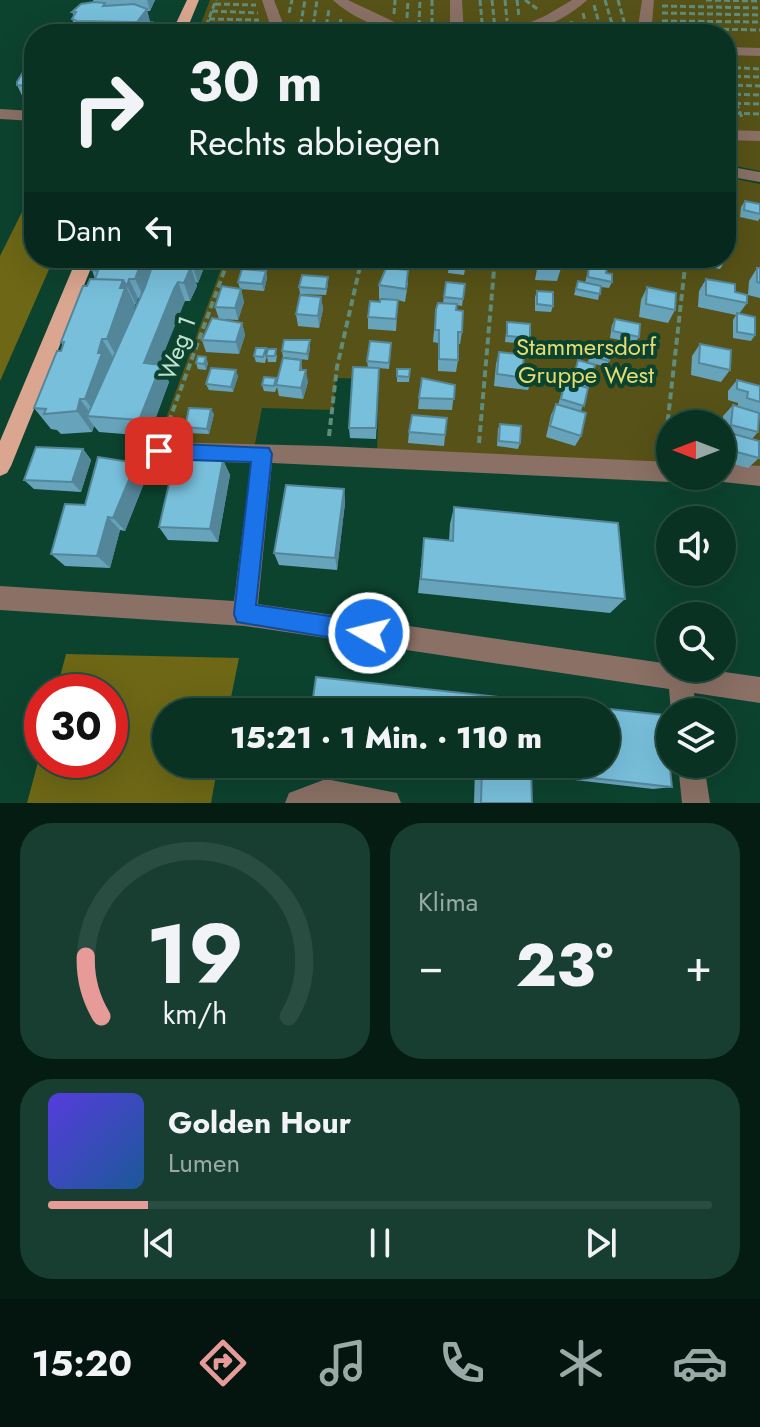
<!DOCTYPE html>
<html lang="de">
<meta charset="utf-8">
<style>
body{margin:0;font-family:Jost,sans-serif;background:#173e30;color:#f1f3f6;height:100vh;display:flex;flex-direction:column;font-size:30px;white-space:nowrap}
*{box-sizing:border-box;margin:0}
p{font-size:26px;color:#99aaa6}
.icon{flex:none;width:44px;height:44px;fill:none;stroke:currentColor;stroke-width:2;stroke-linecap:round;stroke-linejoin:round}
.map{position:relative;height:803px;overflow:hidden}
.panel{display:flex;flex-direction:column;gap:20px;padding:20px;background:#051c13;flex:1}
.panel>*{flex:none}
.banner{position:absolute;left:24px;top:24px;width:712px;height:244px;border-radius:32px;box-shadow:0 8px 32px #0002,0 0 0 2px #294d41;background:#093223;color:#f1f3f6;overflow:hidden}
.needle{width:52px;rotate:270deg}
.controls{position:absolute;left:656px;top:410px;display:grid;gap:16px}
.controls a{display:grid;place-items:center;width:80px;height:80px;border-radius:50%;background:#093223;box-shadow:0 8px 32px #0002,0 0 0 2px #294d41;font-size:40px}
.speed{position:absolute;left:24px;top:674px;display:flex;gap:16px;font-size:40px;font-weight:700;text-align:center}
.speed>*{display:grid;place-content:center;width:104px;height:104px;border-radius:50%;background:#093223;box-shadow:0 8px 32px #0002,0 0 0 2px #294d41;line-height:1}
.speed .limit{border:12px solid #d22;background:#fff;color:#111}
.pin{position:absolute;display:grid;place-items:center;width:68px;height:68px;color:#fff;margin:-34px;border-radius:16px;box-shadow:0 4px 12px #0006}
.me{position:absolute;width:88px;margin:-44px;rotate:278deg;stroke-linejoin:round;filter:drop-shadow(0 0 6px #0008)}
.turn{display:flex;align-items:center;gap:28px;height:168px;padding:0 32px;font-size:36px}
.turn .icon{width:104px;height:104px;stroke-width:2.5}
.turn b{display:block;font-size:56px;line-height:68px}
.then{display:flex;align-items:center;height:76px;padding:0 32px;background:#0003;gap:16px;font-size:30px}
.big{font-size:60px;font-weight:800;line-height:1.1}
.panel .tile{flex:1;display:flex;flex-direction:column;justify-content:center;gap:12px;min-width:0;padding:0 28px;border-radius:32px;background:#173e30}
.panel .dial{align-items:center;gap:0}
.dial svg{height:208px;overflow:visible;fill:none;stroke:#294d41;stroke-width:7;stroke-linecap:round;text-anchor:middle}
.dial text{fill:#f1f3f6;stroke:none}
.song{display:flex;align-items:center;gap:24px}
.cover{width:96px;height:96px;border-radius:12px;background:linear-gradient(135deg,hsl(250 70% 55%),hsl(210 70% 35%))}
.played{height:8px;border-radius:4px;background:linear-gradient(90deg,#e69b98 15%,#294d41 15%)}
.keys{display:flex;justify-content:space-around;direction:ltr}
.heat{display:flex;justify-content:space-between;align-items:center;font-size:44px;direction:ltr}
.panel .tiles{flex:1;display:grid;gap:20px;grid-template-columns:1fr 1fr}
.tile:last-child{grid-column:span 2}
.trip{position:absolute;left:152px;top:698px;width:468px;height:80px;border-radius:40px;background:#093223;box-shadow:0 8px 32px #0002,0 0 0 2px #294d41;font-weight:800;line-height:80px;text-align:center}
.tab-bar{display:flex;height:128px;justify-content:space-around;align-items:center;background:#04140e;color:#99aaa6}
.tab-bar .icon{width:56px;height:56px}
.tab-bar .current{color:#e69b98}
.tab-bar b{font-size:36px;color:#f1f3f6}
.map>svg:first-child{display:block}
.green{fill:#575217}
.forest{fill:#6d6716}
.lines{fill:none;stroke-linecap:round;stroke-linejoin:round}
.path-far1{stroke:#608d7b;stroke-width:3;stroke-dasharray:6 3;stroke-linecap:butt}
.path{stroke:#608d7b;stroke-width:4;stroke-dasharray:7 4;stroke-linecap:butt}
.minor{fill:#8a7065;fill-rule:evenodd}
.major{fill:#daa68f;fill-rule:evenodd}
.wall{fill:#67a4bc;fill-rule:evenodd}
.shaded-wall{fill:#548699}
.building{fill:#78bfdb;stroke:#548699;stroke-width:2}
.route{fill:#1a73e8;stroke:#114b97;stroke-width:2}
.labels{text-anchor:middle;dominant-baseline:central;stroke-width:8;stroke-linejoin:round;paint-order:stroke}
.park-label{font-size:24px;fill:#e5dd74;stroke:#0c432f}
.street-label{font-size:24px;fill:#c2e3d3;stroke:#0c432f}
</style>
<div class="map">
<svg width="760" height="803" viewBox="0 0 760 803">
<rect width="100%" height="100%" fill="#0c432f"/>
<path class="green" d="M210,0H760V171L726,164V34H197Z
M726,177L760,184V469L722,468V424H670V465L377,453L379,379L336,378L333,410L262,408L254,449L156,445L225,258H726Z"/>
<path class="forest" d="M34,188V258H54L0,381V256Z
M66,654L239,658L228,712H166V764H218L211,803H27L42,747V760H110V692H56Z"/>
<g class="lines">
<path class="path-far1" d="M432,0V34
M480,0L483,34
M492,0L495,29
M505,0L507,21
M517,0L519,17
M525,0L539,10
M605,0L615,34
M618,0L627,32
M706,0L760,1
M215,4L256,5
M594,5L602,34
M662,6L760,8
M212,11L258,13
M289,13L292,0
M583,13L588,34
M662,13L760,15
M394,14L395,0
M407,18L408,0
M209,19L259,20
M571,21L574,34
M662,21L760,22
M703,21L708,34
M148,23H157L152,34
M206,26L263,29
M419,26L420,0
M660,28L760,30
M203,34L216,0
M299,34L305,0
M312,34L317,0
M325,34L329,9
M339,34L341,18
M726,67L760,69
M726,76L760,77
M726,78L743,120
M728,85L760,86
M726,94L760,95
M726,103L760,104
M726,113L760,114"/>
<path class="path" d="M165,432L229,258
M329,436L337,367L362,258
M479,443L495,258
M664,454L686,258"/>
<path class="minor" d="M262,0H274L287,34H273Z
M333,0H348L420,34C391,34 354,20 333,0Z
M450,0H462L464,34H450Z
M572,0H587C566,20 533,34 503,34L545,16Z
M642,0H654L651,34H637Z
M726,47L760,48V56L726,55Z
M0,109L34,111V121L0,119Z
M726,130L760,131V141L726,140Z
M726,166L760,172V182L726,176Z
M159,442L326,446L670,462V476H679L670,482L272,463L258,604L670,664V668H696L760,677V703L694,693L697,712H671L669,689L245,626L0,610V586L234,601L251,463L159,460L152,458L149,451L152,444Z
M722,464L760,466V486L714,481L712,476H722Z
M678,764H704L710,803H682Z
M326,779L397,793L401,803H285L289,793Z"/>
<path class="major" d="M187,0H199L185,34H171Z
M77,258H95L11,466L7,473L0,476V441Z"/>
</g>
<path class="wall" d="M93,0H155L150,11H147L152,30L149,34H78L72,19L74,16L72,12L94,3Z
M34,55V106H27L17,85L33,64L31,59Z
M745,201L760,204V218L758,221L740,217L741,207Z
M726,242L728,256L720,269L694,264V258H726Z
M299,258H325L323,267L300,265Z
M408,258L406,270L408,283L405,302L398,300L396,331L368,329V317L380,302L398,300L379,298V285L390,268L391,263Z
M450,258H467L464,275L448,273Z
M539,258H561V268L557,281L535,280Z
M584,258H604L601,267L612,282L609,288L601,287L598,300L574,295L578,281L585,283L589,266L583,264Z
M201,262L203,270L198,283L196,282L197,286L190,301H185L181,307L159,365L169,382L149,436L99,432L94,426L92,432L61,434L57,430L51,429L34,408L61,351L63,346L61,342L87,286L95,279L92,270ZM138,298H140L135,310L134,308Z
M757,268H760V298L748,295L749,281Z
M266,271L267,278L264,291L240,289L238,282Z
M706,279L735,292L747,303L739,314L755,335L751,341L733,338V320L736,315L698,307L699,291Z
M446,282L465,284L462,306L457,305L456,310L462,332L460,344H458V360L456,372L438,371V343L433,342L436,309L443,303Z
M328,284L326,295L300,294L299,287Z
M647,287L675,310L668,323L639,317L641,300Z
M241,289L244,302L238,320L219,319L215,307Z
M537,291L553,306L551,312L535,311V297Z
M321,297L323,309L319,328L298,326L296,314Z
M615,319L639,337L635,343L610,338L612,325Z
M507,322L530,338L528,344L505,342Z
M242,323L245,335L239,354L206,352L202,340Z
M594,342L609,361L606,367L588,362Z
M700,344L730,370L721,382L691,375L692,356Z
M310,347L308,360L283,357L282,351Z
M391,349L389,369L379,368L376,439L350,438L349,428L368,367L367,361Z
M499,352L532,379L528,390L494,386L496,364Z
M267,354L277,355L276,362H268L267,356L265,363L256,362L254,356Z
M301,360L302,370L308,382L303,399L279,396L277,387L275,392L264,391L262,385L277,382Z
M578,360L590,382L581,411V436L575,446L546,437L551,415L556,404L558,405L565,381L571,383Z
M196,363H208L206,370L198,369Z
M397,369H410L409,382H397Z
M238,376L233,392L209,390L206,384Z
M737,380L760,386V415L758,432L752,439L759,458L748,468L722,461L723,416L733,405L738,407V403L728,400V391Z
M455,385L452,410L418,409L419,398Z
M214,414L209,434L188,433L185,427Z
M447,418L444,446L408,443L409,432Z
M500,424L520,443L518,449L497,446L498,429Z
M83,449L91,460L81,492L34,489L24,480Z
M223,460L230,475L218,542L168,540L159,527Z
M146,478L125,531L120,530L110,568L65,566L51,554L85,505Z
M344,489L345,503L337,570L279,565L274,553Z
M454,507L625,599L610,613L418,593L424,538L449,541L450,524Z
M436,764H606L672,787L653,789L531,775L532,803H474L475,768Z"/>
<path class="shaded-wall" d="M147,0H155L150,11Z
M147,9L152,30L149,34H140L137,22Z
M143,258H158L144,298L135,279Z
M194,258H202L201,262L203,270L198,283L192,264Z
M186,263L189,271L191,267L197,286L190,301L184,283Z
M266,271L267,278L264,291L262,284Z
M129,279L138,298L136,305L127,286Z
M123,280L135,305L134,308L136,313L120,363L107,339Z
M178,282L185,301L153,380L144,363Z
M241,289L244,302L238,320L235,308Z
M321,297L323,309L319,328L318,316Z
M242,323L245,335L239,354L236,342Z
M102,339L116,362L98,417L85,399Z
M310,340V347L308,360L307,354Z
M206,357L208,363L206,370L204,364Z
M161,365L169,382L149,436L139,420Z
M236,370L238,376L233,392L231,387Z
M306,370L308,382L303,399L301,388Z
M80,399L93,417L87,416L94,426L92,432L77,411Z
M211,409L214,414L209,434L207,429Z
M83,449L91,460L81,492L72,482Z
M223,460L230,475L218,542L210,529Z
M136,463L146,478L125,531L113,518Z
M344,489L345,503L337,570L335,558Z
M108,517L120,530L110,568L97,556Z"/>
<path class="building" d="M94,2L105,3L103,6L134,4L147,9L137,22L77,21L72,19L76,12H72L81,4Z
M442,29L478,30V34H442Z
M34,62V88H26L28,86L17,85V82L25,69H30Z
M726,172L731,173L730,186L726,185Z
M745,201L760,204V214L744,210Z
M726,242H728V256H726Z
M97,258H143L135,279H129L127,286L123,280L95,279L98,271L92,270Z
M155,258H194L192,264L186,263L185,266L191,267L184,283L178,282L174,289L144,363L161,365L139,420L87,416L145,287Z
M391,258H407L406,264L391,263Z
M450,258H467L465,269L448,267Z
M540,258H561V268L539,267Z
M586,258H604L603,261Z
M589,264L607,268L606,273L612,274V282L588,277Z
M386,268L408,270L406,289L379,285Z
M757,268H760V283L757,282Z
M242,269L266,271L262,284L238,282Z
M302,275L328,277L326,289L299,287Z
M90,279L123,280L120,288H125L107,339H102L98,353H102L85,399H80L77,411L44,414L46,409L34,408L57,351H61L64,342H61L83,286H87Z
M706,279L735,284V292L747,295V303L706,295Z
M578,281L601,286L600,294L576,289Z
M446,282L465,284L463,299L444,297Z
M222,286L241,289L235,308L215,307Z
M647,287L676,293L675,310L646,304Z
M537,291L553,292V306L537,304Z
M300,295L321,297L318,316L296,314Z
M380,299L398,300L396,319L368,317L370,301L380,302Z
M438,303L457,304L456,310L463,311L462,332H458V360L439,359V330H435L436,309Z
M737,313L755,317V335L737,332Z
M212,318L242,323L236,342L202,340Z
M615,319L640,324L639,337L613,331Z
M507,322L530,324V338L507,336Z
M284,340H310L307,354L282,351Z
M370,341L391,343L389,363L367,361Z
M594,342L612,346L609,361L591,356Z
M700,344L731,350L730,370L699,363Z
M256,348H266L263,357L254,356Z
M268,349H276L275,356H266Z
M499,352L524,355L523,365L533,367L532,379L497,374Z
M198,356L206,357L204,364L196,363Z
M283,358L301,360L300,370H306L301,388L276,385Z
M578,360L595,365L590,382L574,377Z
M353,367L379,368L376,428H349Z
M211,368L236,370L231,387L206,384Z
M397,369H410L409,377L397,376Z
M264,377L276,378L274,386L262,385Z
M422,378L455,385L454,399L419,398Z
M737,380L760,386V402L747,398L748,392L737,389Z
M565,381L588,388L584,406L561,399Z
M556,404L586,413L581,436L550,426Z
M733,405L759,413L758,432L731,425Z
M189,408L211,409L207,429L185,427Z
M412,415L447,418L445,435L409,432Z
M500,424L521,426L520,443L499,441Z
M723,431L759,441V458L722,448Z
M36,447L83,449L72,482L24,480Z
M98,457L136,463L113,518L108,517L97,556L51,554L65,504L85,505Z
M175,458L223,460L210,529L159,527Z
M286,485L344,489L335,558L274,553Z
M454,507L618,523L625,599L421,579L424,538L453,541Z
M316,677L664,715L672,787L531,771L532,803H481L482,765L476,764H606V712H311Z"/>
<path class="route" d="M159,443L269,448L272,454L256,605L369,622L377,625L380,633L377,641L369,644L237,622L234,614L251,462L159,459L152,457L149,451L152,445Z"/>
<g class="labels">
<g class="park-label">
<text x="586" y="346">Stammersdorf<tspan x="586" dy="28">Gruppe West</tspan></text>
</g>
<g class="street-label">
<text transform="translate(177 348) rotate(-70)">Weg 1</text>
</g>
</g>
</svg>
<div class="controls">
<a><svg class="needle" viewBox="-14 -14 28 28"><path d="M0-13l5 13h-10z" fill="#e53935"/><path d="M0 13l5-13h-10z" fill="#99aaa6"/></svg></a>
<a><svg class="icon" aria-label="sound" viewBox="0 0 24 24"><path d="M4 9h4l5-4v14l-5-4H4zM17 9q2 3 0 6"/></svg></a>
<a><svg class="icon" aria-label="search" viewBox="0 0 24 24"><circle cx="10" cy="10" r="6"/><path d="M15 15l6 6"/></svg></a>
<a><svg class="icon" aria-label="layers" viewBox="0 0 24 24"><path d="M12 4l9 5-9 5-9-5zM3 14l9 5 9-5"/></svg></a>
</div>
<div class="speed"><div class="limit">30</div></div>
<div class="pin" style="left:159px;top:451px;background:#d93025"><svg class="icon" aria-label="arrive" viewBox="0 0 24 24"><path d="M6 21V4h12l-3 4 3 4H6"/></svg></div>
<svg class="me" style="left:369px;top:633px" viewBox="-20 -20 40 40"><circle r="17" fill="#1a73e8" stroke="#fff" stroke-width="3"/><path d="M0-11L8 9 0 5-8 9z" fill="#fff"/></svg>
<div class="trip">15:21 · 1 Min. · 110 m</div>
<div class="banner">
<div class="turn"><svg class="icon" aria-label="right" viewBox="0 0 24 24"><path d="M7 20v-9h11M14 6l5 5-5 5"/></svg><div><b>30 m</b>Rechts abbiegen</div></div>
<div class="then">Dann<svg class="icon" aria-label="left" viewBox="0 0 24 24"><path d="M17 20v-9H6M10 6l-5 5 5 5"/></svg></div>
</div>
</div>
<section class="panel">
<div class="tiles">
<div class="tile dial"><svg viewBox="0 0 100 80">
<path d="M14 69A42 42 0 1 1 86 69"/>
<path d="M14 69A42 42 0 0 1 8 46" stroke="#e69b98"/>
<text x="50" y="56" font-size="32" font-weight="700">19</text>
<text x="50" y="72" font-size="11">km/h</text>
</svg></div>
<div class="tile"><p>Klima</p>
<div class="heat"><a>−</a><b class="big">23°</b><a>+</a></div>
</div>
<div class="tile">
<div class="song"><i class="cover"></i><div><b>Golden Hour</b><p>Lumen</p></div></div>
<div class="played"></div>
<div class="keys"><svg class="icon" aria-label="previous" viewBox="0 0 24 24"><path d="M18 5L8 12l10 7zM5 5v14"/></svg><svg class="icon" aria-label="pause" viewBox="0 0 24 24"><path d="M8 5v14M16 5v14"/></svg><svg class="icon" aria-label="next" viewBox="0 0 24 24"><path d="M6 5l10 7-10 7zM19 5v14"/></svg></div>
</div>
</div>
</section>
<nav class="tab-bar">
<b>15:20</b>
<svg class="icon current" aria-label="directions" viewBox="0 0 24 24"><path d="M12 3l9 9-9 9-9-9zM9 14v-3h6M13 9l2 2-2 2"/></svg>
<svg class="icon" aria-label="music" viewBox="0 0 24 24"><path d="M9 18V5l10-2v13"/><circle cx="6" cy="18" r="3"/><circle cx="16" cy="16" r="3"/></svg>
<svg class="icon" aria-label="phone" viewBox="0 0 24 24"><path d="M5 4h4l2 5-3 2q2 4 5 5l2-3 5 2v4C11 20 4 13 5 4z"/></svg>
<svg class="icon" aria-label="climate" viewBox="0 0 24 24"><path d="M12 3v18M4 7l16 10M4 17L20 7"/></svg>
<svg class="icon" aria-label="car" viewBox="0 0 24 24"><path d="M5 17H2v-5l4-1 3-4h7l3 4 3 1v5h-3M9 17h6M6 11h13"/><circle cx="7" cy="17" r="2"/><circle cx="17" cy="17" r="2"/></svg>
</nav>
